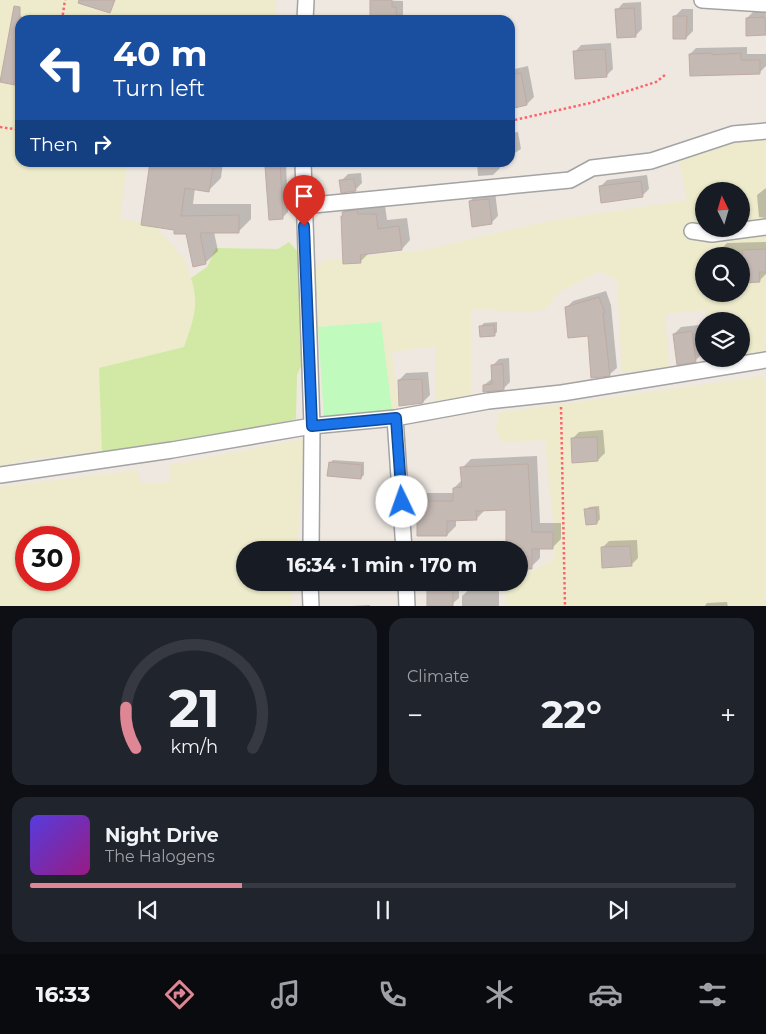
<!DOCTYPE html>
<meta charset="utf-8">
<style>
body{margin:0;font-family:Montserrat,sans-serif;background:#20242c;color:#f1f3f6;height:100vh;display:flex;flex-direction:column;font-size:19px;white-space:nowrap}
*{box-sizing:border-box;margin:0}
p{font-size:16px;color:#9ea1a6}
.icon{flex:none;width:28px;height:28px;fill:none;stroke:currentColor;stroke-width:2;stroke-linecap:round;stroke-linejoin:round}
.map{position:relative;height:606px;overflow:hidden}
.sheet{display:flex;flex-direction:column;gap:12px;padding:12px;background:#0d0f14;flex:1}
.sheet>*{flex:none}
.guide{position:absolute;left:15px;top:15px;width:500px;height:152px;border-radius:15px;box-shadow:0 1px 4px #0004;background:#1a4fa0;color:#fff;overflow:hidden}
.needle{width:32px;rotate:355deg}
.buttons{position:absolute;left:695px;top:182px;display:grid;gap:10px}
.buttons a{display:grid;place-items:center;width:55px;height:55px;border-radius:50%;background:#171b24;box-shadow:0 1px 4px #0004;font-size:25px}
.speed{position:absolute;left:15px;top:526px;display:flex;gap:10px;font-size:25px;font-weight:700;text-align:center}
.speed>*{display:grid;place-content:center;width:65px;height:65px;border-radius:50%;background:#171b24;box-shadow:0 1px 4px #0004;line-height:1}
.speed .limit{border:8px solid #d22;background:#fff;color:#111}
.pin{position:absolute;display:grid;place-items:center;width:42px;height:42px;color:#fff;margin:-51px -21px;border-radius:50% 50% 50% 0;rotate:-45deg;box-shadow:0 0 5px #0007}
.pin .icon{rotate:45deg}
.me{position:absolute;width:55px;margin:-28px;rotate:357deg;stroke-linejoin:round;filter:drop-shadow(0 0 4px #0008)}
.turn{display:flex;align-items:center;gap:18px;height:105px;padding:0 15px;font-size:22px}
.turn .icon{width:65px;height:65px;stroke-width:2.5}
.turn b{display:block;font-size:35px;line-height:42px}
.then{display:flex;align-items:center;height:48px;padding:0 15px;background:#0003;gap:10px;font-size:19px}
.big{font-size:38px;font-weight:700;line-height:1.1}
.sheet .card{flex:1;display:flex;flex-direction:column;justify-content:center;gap:8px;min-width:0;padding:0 18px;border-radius:15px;background:#20242c}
.sheet .dial{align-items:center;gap:0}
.dial svg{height:130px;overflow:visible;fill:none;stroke:#363941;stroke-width:7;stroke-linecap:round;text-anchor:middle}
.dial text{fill:#f1f3f6;stroke:none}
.song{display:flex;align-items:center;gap:15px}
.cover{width:60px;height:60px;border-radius:8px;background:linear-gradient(135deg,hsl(250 70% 55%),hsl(310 70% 35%))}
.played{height:5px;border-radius:2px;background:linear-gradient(90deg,#df8694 30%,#363941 30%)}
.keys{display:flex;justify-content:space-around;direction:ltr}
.heat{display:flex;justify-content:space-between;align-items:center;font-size:28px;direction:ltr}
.sheet .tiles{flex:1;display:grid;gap:12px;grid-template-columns:1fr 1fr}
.card:last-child{grid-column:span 2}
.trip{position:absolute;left:236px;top:541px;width:292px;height:50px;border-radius:25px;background:#171b24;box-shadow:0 1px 4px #0004;font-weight:700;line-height:50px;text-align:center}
.dock{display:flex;height:80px;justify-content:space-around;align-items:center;background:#090b0e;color:#9ea1a6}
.dock .icon{width:35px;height:35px}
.dock .selected{color:#df8694}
.dock b{font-size:22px;color:#f1f3f6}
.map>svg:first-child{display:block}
.farmland{fill:#edebcb;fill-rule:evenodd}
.grass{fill:#d1e9a5}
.park{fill:#c0fabc}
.shadow{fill:#0003}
.building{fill:#c5b9b4;stroke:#bfaba3}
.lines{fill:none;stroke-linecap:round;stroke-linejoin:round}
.minor-casing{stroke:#a3a3a3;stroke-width:18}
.path{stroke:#fc646b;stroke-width:2.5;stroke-dasharray:2.5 2.5;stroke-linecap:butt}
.minor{stroke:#fff;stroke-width:15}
.route-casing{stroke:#114b97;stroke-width:12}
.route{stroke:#1a73e8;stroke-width:9}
</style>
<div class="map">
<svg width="766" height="607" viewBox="0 0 766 607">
<rect width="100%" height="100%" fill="#eee8e1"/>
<path class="farmland" d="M0,0H275V20H20V162L127,163L120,218L155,226L185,260L197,297L193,322L184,347L99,368L102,452L36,458L0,466Z
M766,137V350L741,355V321H707L705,310L665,314L669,367L622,373L617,281L600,271L561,291L544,310L523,312L471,309V396L436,401L435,346L392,352L398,407L392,411L381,323L318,327L314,268L326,260L424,250L544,222L687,200L679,161L734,140ZM704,191H741V229H704ZM704,256H741V294H704Z
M766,376V606H508L505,604L507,583L520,582V577L553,560V520L545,440L501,442L496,430L498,413Z
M304,439L297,550H245V582L294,583L291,606H0V487L138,470L140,483L171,482L169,465ZM26,538H69V580H26Z"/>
<path class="grass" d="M289,242L299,253L306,355L297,375L296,419C234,438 167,450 102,452L99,368L184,347C193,321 200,305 191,278L207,267L216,248L278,249Z"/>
<path class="park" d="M381,322L392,411L324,419L318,327Z"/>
<path class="shadow" d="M371,0L403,1V20H372Z
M641,2L642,29L635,36L617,10L623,3Z
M682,9H693V31L686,38L675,16Z
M754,11H766L765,34L747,18Z
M19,16L31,19L20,20V85L0,81L12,23Z
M611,43L613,69L606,76L575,52L581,45Z
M747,47V54H766V66L760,72L690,54L696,48Z
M528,66L534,97L527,104L510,107V70Z
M518,132L521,149L510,156V133Z
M151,162H223L221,178L209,190L195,188L193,204H251V219L238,232H214L218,251L205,263Z
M271,162H286L288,212L282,218L266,167Z
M477,162H499L500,168L493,175L478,176Z
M361,173L362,183L355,190L341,181L348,174Z
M647,175L649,189L642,196L600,187L607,180Z
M766,188V218L759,217L757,195Z
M495,192L498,216L491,223L470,201L477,194Z
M352,203L385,205L387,220L407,218L410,240L402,249L369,253L360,262L343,212Z
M766,242V274L759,281L741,277V256H721L720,250L727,243Z
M606,291L611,305L617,368L610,374L589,335L566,308L573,301Z
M497,322V332L494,335L481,326L484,323Z
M699,325L702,354L695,361L674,334L681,327Z
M509,358L510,382L503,389L484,385L493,378V365L499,359Z
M428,372L430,395L423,402L399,380L406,373Z
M603,430L605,453L598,460L572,439L579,432Z
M537,456L540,523H561V539L552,548H540V558L531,567H520V550H507L508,508L486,509L476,519H456V526L447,535L418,502L427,493H454V488L462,480V468L471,459Z
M333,460L364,462V475L361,478L330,463Z
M599,506L600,519L597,523L586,510L589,507Z
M637,540L638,558L631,565L602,548L609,541Z
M355,582H375L355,584Z
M435,584H459V598L452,604L428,591Z
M473,586H499V607H462V596Z
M727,602L728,607H704L707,603Z
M370,605V607H350L351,606Z"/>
<path class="building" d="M79,0H115L110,13L78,3Z
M370,0H392V7H396L397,20H370Z
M14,6L20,7V86L0,82Z
M634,8L636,37L617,38L615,9Z
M673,16H687L686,39H673Z
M765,17L766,35L746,36V18Z
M605,49L607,77L575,79L573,51Z
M712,53V55L741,53V60H760V74L690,76L689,54Z
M521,73L527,105L510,109V75Z
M150,162H214L209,192L185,188L181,216L239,215V233H200L206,264L193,267L186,234H174V230L141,225Z
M268,162H280L283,219L269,220L265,166H268Z
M354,179L356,191L341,193L339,180Z
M641,181L643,197L601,203L599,186Z
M489,199L492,224L472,227L469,201Z
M357,210L358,214H376L378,229L399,226L402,250L360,255L361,263L343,264L341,216H343L342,212Z
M766,249V272H759L760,282L744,283L742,250Z
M599,297L605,313H603L610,376L591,378L588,336L568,338L565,307Z
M494,325L495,336L480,337L479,326Z
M692,331L696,362L677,365L673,334Z
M503,364L504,390L483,392V385L492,384L491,365Z
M422,379L423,403L399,406L398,380Z
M597,437L598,461L572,463L571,438Z
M329,462L362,465L361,479L327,476Z
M528,464L532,532H553V549H532V569H520V550H506V510L476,511L477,520L447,521V536H417V501H453V488L462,487L460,467Z
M596,508L597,524L586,525L584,509Z
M630,546L632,566L602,568L601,547Z
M427,590H453V606H427Z"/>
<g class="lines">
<g class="minor-casing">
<path id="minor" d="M702,0L766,4
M305,20L306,0
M303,162L312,426L311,550
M303,206L570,180L592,168L651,161L733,134L766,131
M692,231L712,234L766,227
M395,418L404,550
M0,475L172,450L312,426L395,418L488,401L562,393L766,360
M310,582L311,607
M406,582L407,607"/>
</g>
<path class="path" d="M62,20L65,0
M510,121L590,103L656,82L665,75
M0,127L20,130
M561,407L565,607"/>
<use href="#minor" class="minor"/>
</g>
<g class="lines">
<g class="route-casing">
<path id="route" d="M304,226L312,426L396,418L402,502"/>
</g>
<use href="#route" class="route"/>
</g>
</svg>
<div class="buttons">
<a><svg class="needle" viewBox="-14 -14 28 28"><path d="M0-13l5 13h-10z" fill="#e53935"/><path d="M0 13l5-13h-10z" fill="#9ea1a6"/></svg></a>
<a><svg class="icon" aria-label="search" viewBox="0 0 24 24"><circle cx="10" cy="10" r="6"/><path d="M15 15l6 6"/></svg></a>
<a><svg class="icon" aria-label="layers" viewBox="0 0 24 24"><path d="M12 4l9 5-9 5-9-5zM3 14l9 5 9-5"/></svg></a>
</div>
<div class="speed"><div class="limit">30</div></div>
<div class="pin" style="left:304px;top:226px;background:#d93025"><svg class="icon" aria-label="arrive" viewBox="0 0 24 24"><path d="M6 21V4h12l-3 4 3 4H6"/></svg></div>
<svg class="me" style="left:402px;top:502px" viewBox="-20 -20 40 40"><circle r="19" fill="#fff"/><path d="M0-13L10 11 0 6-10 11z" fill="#1a73e8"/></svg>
<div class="trip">16:34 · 1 min · 170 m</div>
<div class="guide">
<div class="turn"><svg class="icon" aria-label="left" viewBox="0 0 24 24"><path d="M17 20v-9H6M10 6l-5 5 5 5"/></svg><div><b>40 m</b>Turn left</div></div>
<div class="then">Then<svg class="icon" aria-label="right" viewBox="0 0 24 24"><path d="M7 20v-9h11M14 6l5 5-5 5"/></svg></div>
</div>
</div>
<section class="sheet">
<div class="tiles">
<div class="card dial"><svg viewBox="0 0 100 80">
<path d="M14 69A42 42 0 1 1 86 69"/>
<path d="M14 69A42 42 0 0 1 8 44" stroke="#df8694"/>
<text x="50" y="56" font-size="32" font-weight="700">21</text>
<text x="50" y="72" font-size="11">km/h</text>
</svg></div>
<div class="card"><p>Climate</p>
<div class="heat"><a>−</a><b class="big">22°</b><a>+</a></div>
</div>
<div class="card">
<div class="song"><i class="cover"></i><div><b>Night Drive</b><p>The Halogens</p></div></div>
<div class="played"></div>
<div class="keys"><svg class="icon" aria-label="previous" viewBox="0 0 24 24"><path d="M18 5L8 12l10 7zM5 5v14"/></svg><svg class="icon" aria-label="pause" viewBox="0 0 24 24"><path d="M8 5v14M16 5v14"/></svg><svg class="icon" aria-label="next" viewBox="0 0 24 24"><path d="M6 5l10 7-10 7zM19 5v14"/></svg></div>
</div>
</div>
</section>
<nav class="dock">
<b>16:33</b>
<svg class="icon selected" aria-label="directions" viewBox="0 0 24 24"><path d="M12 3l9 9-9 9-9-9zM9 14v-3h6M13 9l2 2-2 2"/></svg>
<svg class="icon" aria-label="music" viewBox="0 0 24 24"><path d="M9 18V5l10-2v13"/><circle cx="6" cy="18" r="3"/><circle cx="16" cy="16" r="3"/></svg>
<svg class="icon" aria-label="phone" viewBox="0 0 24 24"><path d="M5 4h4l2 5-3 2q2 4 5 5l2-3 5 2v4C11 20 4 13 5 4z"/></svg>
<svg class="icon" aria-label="climate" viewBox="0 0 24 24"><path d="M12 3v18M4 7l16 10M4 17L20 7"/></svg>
<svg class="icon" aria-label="car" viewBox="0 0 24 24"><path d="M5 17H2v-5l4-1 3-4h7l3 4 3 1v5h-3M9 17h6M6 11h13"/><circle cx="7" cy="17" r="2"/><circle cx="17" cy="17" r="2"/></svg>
<svg class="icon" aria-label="filters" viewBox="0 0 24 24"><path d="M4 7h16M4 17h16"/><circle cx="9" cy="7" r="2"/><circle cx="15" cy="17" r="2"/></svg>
</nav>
